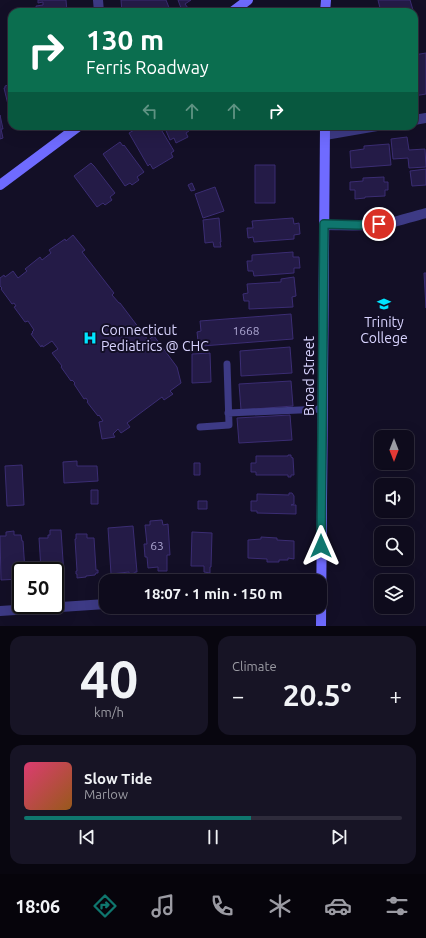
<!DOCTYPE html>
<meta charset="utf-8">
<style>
body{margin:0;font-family:Ubuntu,sans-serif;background:#171425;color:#f1f3f6;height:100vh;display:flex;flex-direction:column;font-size:15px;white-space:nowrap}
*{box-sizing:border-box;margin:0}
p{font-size:13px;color:#9b9ba3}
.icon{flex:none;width:22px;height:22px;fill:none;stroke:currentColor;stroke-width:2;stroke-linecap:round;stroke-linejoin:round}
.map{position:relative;height:626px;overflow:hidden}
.details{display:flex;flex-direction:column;gap:10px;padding:10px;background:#08060f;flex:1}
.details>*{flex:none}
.top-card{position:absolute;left:8px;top:8px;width:410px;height:122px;border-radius:12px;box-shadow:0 4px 16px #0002,0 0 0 1px #2e2b3b;background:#0b6e4f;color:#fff;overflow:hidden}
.needle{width:26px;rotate:180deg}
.controls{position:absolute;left:374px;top:430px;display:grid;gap:8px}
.controls a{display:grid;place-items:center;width:40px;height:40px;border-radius:8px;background:#0e0b1c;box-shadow:0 4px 16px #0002,0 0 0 1px #2e2b3b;font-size:20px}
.speed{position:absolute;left:12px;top:562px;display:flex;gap:8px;font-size:20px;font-weight:700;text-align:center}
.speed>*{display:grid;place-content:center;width:52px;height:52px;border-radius:50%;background:#0e0b1c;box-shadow:0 4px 16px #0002,0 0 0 1px #2e2b3b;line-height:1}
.speed .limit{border:2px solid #111;border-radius:6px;background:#fff;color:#111}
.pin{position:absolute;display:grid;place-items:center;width:34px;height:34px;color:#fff;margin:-17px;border:2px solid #fff;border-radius:50%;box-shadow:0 1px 4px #0007}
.me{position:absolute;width:44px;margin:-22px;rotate:0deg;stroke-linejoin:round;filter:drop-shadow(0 0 3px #0008)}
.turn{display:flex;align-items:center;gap:14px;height:84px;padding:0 12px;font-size:18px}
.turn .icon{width:52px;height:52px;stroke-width:2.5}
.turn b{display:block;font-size:28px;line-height:34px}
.lanes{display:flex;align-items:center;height:38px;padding:0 12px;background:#0003;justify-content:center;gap:20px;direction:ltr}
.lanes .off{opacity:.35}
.big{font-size:30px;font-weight:700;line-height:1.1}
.details .tile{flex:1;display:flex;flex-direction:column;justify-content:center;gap:6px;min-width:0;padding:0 14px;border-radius:12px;background:#171425}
.details .dial{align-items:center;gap:0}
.dial b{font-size:52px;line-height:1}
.song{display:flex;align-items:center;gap:12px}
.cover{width:48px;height:48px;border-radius:6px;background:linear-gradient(135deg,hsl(340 70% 55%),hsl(30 70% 35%))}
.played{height:4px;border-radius:2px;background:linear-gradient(90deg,#0f766e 60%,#2e2b3b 60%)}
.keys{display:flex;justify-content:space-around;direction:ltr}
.heat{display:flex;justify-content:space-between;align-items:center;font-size:22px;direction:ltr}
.details .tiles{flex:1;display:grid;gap:10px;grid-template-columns:1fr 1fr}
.tile:last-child{grid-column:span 2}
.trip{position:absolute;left:99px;top:574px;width:228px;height:40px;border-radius:12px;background:#0e0b1c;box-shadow:0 4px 16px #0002,0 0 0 1px #2e2b3b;font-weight:700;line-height:40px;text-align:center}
.tab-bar{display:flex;height:64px;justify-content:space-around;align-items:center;background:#06040b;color:#9b9ba3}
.tab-bar .icon{width:28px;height:28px}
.tab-bar .active{color:#0f766e}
.tab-bar b{font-size:18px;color:#f1f3f6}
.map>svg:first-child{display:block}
.building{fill:#241b47;stroke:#3b2d73}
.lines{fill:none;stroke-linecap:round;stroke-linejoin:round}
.service{stroke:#3d3a85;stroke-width:7}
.minor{stroke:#3d3a85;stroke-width:10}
.secondary{stroke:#6f6bff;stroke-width:10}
.route-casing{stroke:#0a4d48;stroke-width:10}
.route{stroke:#0f766e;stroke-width:7}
.labels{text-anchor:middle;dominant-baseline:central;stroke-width:4;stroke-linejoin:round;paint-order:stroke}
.number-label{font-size:12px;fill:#aca6d1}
.poi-label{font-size:14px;fill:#d9d4ff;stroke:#130f26}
.street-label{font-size:14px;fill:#d9d4ff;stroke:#130f26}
</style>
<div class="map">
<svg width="426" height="626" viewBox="0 0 426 626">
<rect width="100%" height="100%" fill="#130f26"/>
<path class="building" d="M38,0H66L67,12H37L36,6L43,5V2L38,3Z
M121,0H166L170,10L171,9L172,12H122Z
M178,0H191L185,4L188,8L184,11L181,7V8Z
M378,0H410L413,10L404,12V9L393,12H381Z
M426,53V94L414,96V55Z
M12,84V112L10,113L4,88H5V86Z
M0,115L3,129H1L3,138L0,139Z
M141,126H159L174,151L171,153L173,157L153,169L150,164L148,166L129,133Z
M164,126H187L189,131L186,133L188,137L176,143L174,138L170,140Z
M407,137L409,150L425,149L426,167L409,168L408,158L393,159L391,139Z
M120,142L123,146L124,145L144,172L137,177L139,180L132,185L130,183L125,186L103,154Z
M389,144L391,165L351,168L350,151L364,149V146Z
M91,163L94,166L115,193L110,197L112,200L105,205L103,203L97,207L74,176Z
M255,165H275V203H255Z
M426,169V185L412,186L410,171Z
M384,177V182H388V190H385V196L365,197V198L355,199V190H350V182L363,181V178Z
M192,183L195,190L191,191L188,185Z
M215,187L224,211L203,218L195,194Z
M219,218L221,242H220L221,247H214L213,242L205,243L203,220Z
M293,218L294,224L299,223L300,234L294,235V239L254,242L253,237L248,238L247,228H253L252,221Z
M73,235L85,250L82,252L114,293L112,295L119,303H120L148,340L154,336L177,367L181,383L170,391L173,394L164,400L162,397L127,423L130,427L121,433L118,429L113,434L115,437L102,439L99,422L103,421L99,415L98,416L87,402L88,401L86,398L84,399L74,384L75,383L72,380L71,381L61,367L62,366L52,353L58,349L52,341L43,347L42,345L41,347L31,334L33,333L32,332L34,330L28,321L25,322L14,307L16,306L14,303L12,304L1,289L2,288L0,286V278L4,275L5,277L13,271L18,278L27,271L25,269L40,257L42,260L51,253L49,250L65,239L66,241Z
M293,252V257H299L300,268H294V273L254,276L253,271H248L247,261H252V255Z
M424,273H426V308Z
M294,277L296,296L292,297L293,307L249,309V301H244L243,294L248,293L247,284L281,282V279Z
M291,314L293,339L202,346V341H198L197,332L201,331L200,321Z
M290,347L292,373L241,376L240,351Z
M210,353L211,382L192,383V354Z
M291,381L293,406L241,410L239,384Z
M290,415L292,440L239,443L237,418Z
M288,455H291V457L293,458L294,475H291V477H288V475H256V472H251V463H256V456H288Z
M77,461V466H97L98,481L64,483L63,462Z
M194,463H200V475H194Z
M22,465L24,505L7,506L5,466Z
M91,490H98V504H91Z
M289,493H292L294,496V504L291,505H296V514L257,513V511H251V501H257V494L289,495Z
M198,501H207V509H198Z
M162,520L163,525L168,524L170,555H167V571H158V567L148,568L147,557H145L144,544H147L145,525H150V521Z
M133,526L137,572H135V573L129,574V572L111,574L108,528Z
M50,530H61L64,576H55V571L41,570L39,538H48V535H50Z
M14,531V535H21L22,541H23L25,571H21V579L1,580L0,536H6V532Z
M192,532L212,533L211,567H210V573L204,572V566H191Z
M76,534H87V538H94L96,570H98V573H96L95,575L86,576V577L77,578V574H76V571H77L75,539H76Z
M261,537L277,538V540L294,541V559L288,558V560H279V562H267V559L248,558V540L261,539Z"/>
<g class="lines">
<path class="service" d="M228,413L322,409
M200,427L229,425L227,364"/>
<path class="minor" d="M98,0L99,12
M414,120L426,118
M325,135L377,126
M324,225C346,225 368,227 390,223C402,220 414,216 426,213
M0,611L106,604"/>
<path class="secondary" d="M232,12L248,0
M325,12L326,0
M0,185L79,126
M321,626L325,126"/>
</g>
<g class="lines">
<g class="route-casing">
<path id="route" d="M321,546L324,224L359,225L379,224"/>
</g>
<use href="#route" class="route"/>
</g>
<defs>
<g id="university-bare" transform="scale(1.08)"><path d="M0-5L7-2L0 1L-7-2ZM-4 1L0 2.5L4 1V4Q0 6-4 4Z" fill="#00e5ff" stroke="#130f26" stroke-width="2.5" paint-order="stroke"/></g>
<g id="hospital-bare" transform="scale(1.08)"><path d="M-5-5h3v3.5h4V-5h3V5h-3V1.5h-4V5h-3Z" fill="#00e5ff" stroke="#130f26" stroke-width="2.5" paint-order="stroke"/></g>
</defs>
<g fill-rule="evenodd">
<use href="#university-bare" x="384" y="304"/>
<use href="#hospital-bare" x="90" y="338"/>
</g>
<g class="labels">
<g class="number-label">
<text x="246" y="330">1668</text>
<text x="157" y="545">63</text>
</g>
<g class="poi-label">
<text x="384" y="322">Trinity<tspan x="384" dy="16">College</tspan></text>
<text x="101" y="330" text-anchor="start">Connecticut<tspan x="101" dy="16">Pediatrics @ CHC</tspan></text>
</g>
<g class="street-label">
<text transform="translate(309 376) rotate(-90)">Broad Street</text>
</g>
</g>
</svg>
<div class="controls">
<a><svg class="needle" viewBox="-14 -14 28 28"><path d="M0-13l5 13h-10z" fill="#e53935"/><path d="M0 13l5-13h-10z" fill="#9b9ba3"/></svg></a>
<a><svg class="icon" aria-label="sound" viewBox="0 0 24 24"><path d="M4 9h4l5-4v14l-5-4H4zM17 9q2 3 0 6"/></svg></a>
<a><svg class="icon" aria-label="search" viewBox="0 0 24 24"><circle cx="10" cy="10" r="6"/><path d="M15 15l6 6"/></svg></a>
<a><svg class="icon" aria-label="layers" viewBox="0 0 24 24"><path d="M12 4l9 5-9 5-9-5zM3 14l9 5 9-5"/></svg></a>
</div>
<div class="speed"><div class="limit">50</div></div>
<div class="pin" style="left:379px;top:224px;background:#d93025"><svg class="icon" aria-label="arrive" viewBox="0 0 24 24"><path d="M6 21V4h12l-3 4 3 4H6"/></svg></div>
<svg class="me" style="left:321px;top:546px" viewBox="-20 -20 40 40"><path d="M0-17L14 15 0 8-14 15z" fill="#0f766e" stroke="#fff" stroke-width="4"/></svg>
<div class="trip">18:07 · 1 min · 150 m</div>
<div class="top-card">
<div class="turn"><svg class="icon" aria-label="right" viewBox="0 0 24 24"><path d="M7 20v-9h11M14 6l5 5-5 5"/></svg><div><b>130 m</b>Ferris Roadway</div></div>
<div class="lanes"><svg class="icon off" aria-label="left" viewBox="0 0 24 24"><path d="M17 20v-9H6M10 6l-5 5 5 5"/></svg><svg class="icon off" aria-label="ahead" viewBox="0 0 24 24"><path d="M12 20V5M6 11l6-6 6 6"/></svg><svg class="icon off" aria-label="ahead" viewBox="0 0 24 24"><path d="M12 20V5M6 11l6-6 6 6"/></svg><svg class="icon" aria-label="right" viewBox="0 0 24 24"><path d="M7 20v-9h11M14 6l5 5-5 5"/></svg></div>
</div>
</div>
<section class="details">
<div class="tiles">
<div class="tile dial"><b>40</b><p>km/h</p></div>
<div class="tile"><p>Climate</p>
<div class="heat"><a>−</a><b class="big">20.5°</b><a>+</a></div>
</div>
<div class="tile">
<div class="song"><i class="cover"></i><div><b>Slow Tide</b><p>Marlow</p></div></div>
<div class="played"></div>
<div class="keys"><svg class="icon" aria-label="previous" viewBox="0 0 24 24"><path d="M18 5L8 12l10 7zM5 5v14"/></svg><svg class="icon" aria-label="pause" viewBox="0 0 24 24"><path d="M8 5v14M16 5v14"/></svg><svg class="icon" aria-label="next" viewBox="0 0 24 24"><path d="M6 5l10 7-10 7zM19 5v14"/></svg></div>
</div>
</div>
</section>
<nav class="tab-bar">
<b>18:06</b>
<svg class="icon active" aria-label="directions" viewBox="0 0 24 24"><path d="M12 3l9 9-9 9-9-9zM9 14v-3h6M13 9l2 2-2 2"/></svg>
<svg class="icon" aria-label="music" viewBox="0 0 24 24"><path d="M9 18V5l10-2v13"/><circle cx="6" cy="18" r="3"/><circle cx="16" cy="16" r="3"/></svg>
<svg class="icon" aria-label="phone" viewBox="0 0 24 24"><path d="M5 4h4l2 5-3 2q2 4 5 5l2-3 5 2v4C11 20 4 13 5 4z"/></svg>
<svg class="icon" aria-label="climate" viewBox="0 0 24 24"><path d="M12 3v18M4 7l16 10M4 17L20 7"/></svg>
<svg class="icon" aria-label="car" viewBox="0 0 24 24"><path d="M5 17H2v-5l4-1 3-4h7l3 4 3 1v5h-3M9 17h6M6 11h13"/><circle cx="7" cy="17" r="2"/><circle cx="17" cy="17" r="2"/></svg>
<svg class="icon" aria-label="filters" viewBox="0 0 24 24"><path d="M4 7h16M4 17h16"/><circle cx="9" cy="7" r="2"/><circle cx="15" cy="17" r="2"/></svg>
</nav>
